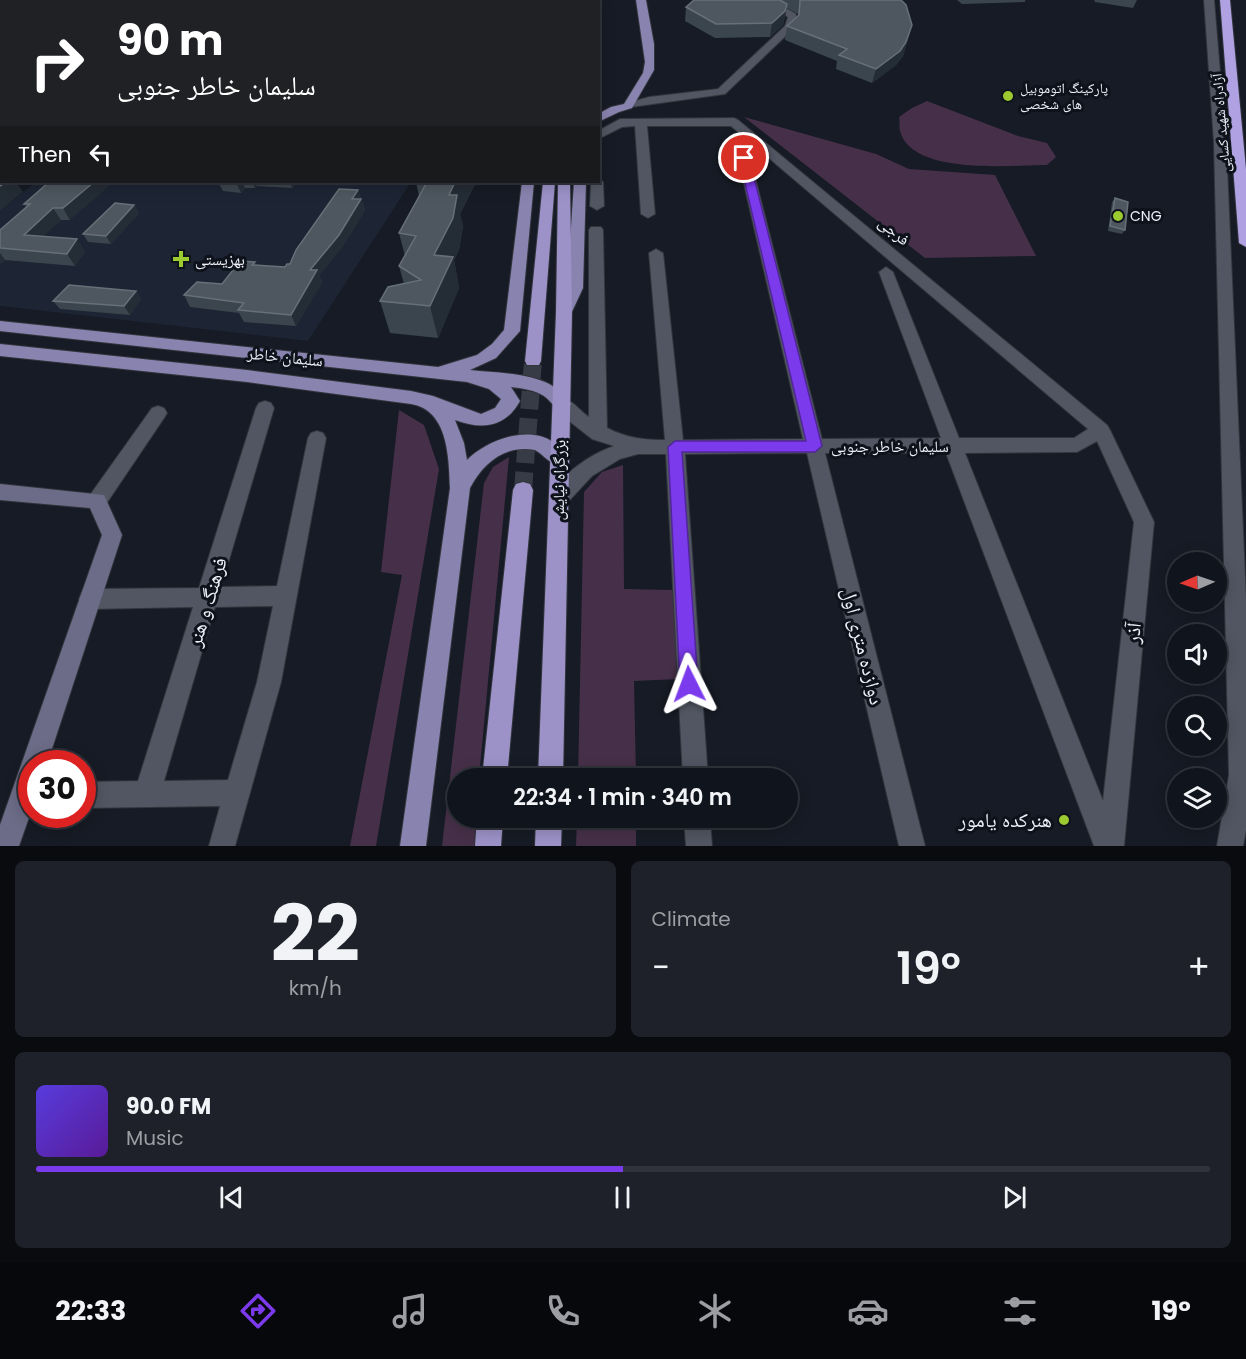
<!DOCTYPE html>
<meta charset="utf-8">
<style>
body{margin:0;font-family:Poppins,"Noto Naskh Arabic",sans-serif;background:#1e2129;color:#f1f3f6;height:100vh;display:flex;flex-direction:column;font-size:22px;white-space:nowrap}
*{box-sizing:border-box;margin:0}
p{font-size:20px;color:#9c9ea3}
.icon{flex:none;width:33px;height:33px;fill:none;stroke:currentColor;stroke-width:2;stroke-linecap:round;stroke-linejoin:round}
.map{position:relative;height:846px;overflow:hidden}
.drawer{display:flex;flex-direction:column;gap:15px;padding:15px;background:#090b0f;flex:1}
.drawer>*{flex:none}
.guide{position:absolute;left:0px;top:0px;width:600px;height:183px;box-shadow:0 3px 15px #0003,0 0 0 2px #30333b;background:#202124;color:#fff;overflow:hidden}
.needle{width:39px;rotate:268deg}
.tools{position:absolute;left:1167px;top:552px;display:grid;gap:12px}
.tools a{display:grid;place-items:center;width:60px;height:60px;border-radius:50%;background:#10141c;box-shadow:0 3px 15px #0003,0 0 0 2px #30333b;font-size:30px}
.speed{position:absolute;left:18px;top:750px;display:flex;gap:12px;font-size:30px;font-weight:700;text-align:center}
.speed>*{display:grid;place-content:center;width:78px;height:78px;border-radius:50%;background:#10141c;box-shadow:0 3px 15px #0003,0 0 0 2px #30333b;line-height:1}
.speed .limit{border:9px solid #d22;background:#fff;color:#111}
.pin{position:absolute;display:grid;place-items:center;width:51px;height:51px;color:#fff;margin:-26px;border:3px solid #fff;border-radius:50%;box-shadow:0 2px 6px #0007}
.me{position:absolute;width:66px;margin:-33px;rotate:357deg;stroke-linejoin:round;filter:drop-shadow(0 0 4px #0008)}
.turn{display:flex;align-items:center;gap:21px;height:126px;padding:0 18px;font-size:27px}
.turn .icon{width:78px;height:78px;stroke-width:2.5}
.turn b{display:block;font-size:42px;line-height:51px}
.then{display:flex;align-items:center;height:57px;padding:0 18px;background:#0003;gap:12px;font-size:22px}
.big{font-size:45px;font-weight:600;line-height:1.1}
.drawer .widget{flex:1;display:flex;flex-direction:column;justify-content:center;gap:9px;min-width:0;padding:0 21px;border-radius:9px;background:#1e2129}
.drawer .dial{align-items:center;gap:0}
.dial b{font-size:78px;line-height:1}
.song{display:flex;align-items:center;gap:18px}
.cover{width:72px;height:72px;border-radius:9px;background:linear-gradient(135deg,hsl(250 70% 55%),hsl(270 70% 35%))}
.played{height:6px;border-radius:3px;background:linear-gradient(90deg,#7c3aed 50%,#30333b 50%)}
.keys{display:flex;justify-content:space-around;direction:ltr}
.heat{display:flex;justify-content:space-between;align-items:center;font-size:33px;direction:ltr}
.drawer .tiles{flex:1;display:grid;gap:15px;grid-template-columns:1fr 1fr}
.widget:last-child{grid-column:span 2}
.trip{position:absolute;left:447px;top:768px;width:351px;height:60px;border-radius:30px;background:#10141c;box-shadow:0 3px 15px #0003,0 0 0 2px #30333b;font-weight:600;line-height:60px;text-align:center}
.tabs{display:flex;height:96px;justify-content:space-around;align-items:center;background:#06080b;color:#9c9ea3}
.tabs .icon{width:42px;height:42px}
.tabs .active{color:#7c3aed}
.tabs b{font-size:27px;color:#f1f3f6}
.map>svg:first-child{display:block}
.built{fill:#1d2433}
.green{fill:#463049}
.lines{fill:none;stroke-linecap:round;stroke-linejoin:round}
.primary-tunnel{stroke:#363b45;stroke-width:18;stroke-dasharray:18 9;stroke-linecap:butt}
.minor-casing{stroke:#32353c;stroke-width:2}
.tertiary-casing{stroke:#32353c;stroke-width:2}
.secondary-casing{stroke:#32353c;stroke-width:2}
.primary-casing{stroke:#32353c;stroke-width:2}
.trunk-casing{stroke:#32353c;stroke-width:2}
.motorway-casing{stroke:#32353c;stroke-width:2}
.minor{fill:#515662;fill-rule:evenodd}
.tertiary{fill:#515662;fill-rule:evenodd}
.secondary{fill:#6d6c88;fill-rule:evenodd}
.primary{fill:#8983af;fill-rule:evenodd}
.trunk{fill:#9c92c8;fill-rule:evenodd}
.motorway{fill:#afa1e2;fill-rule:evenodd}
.wall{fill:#3b454d}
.shaded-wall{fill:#242c35}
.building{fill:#4e575f;stroke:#677078;stroke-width:1.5}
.route{fill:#7c3aed;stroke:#51269a;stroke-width:1.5}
.poi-dot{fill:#9cca31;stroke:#0e121b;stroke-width:2}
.labels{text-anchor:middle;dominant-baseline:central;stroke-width:6;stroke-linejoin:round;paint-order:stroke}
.far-poi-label{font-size:14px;fill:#eef1f9;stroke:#0e121b;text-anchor:start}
.far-street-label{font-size:14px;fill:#eef1f9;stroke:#0e121b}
.street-label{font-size:16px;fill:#eef1f9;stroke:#0e121b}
.poi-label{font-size:16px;fill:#eef1f9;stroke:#0e121b;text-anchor:start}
.near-street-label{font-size:20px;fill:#eef1f9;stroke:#0e121b}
.near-poi-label{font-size:20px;fill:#eef1f9;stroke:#0e121b;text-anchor:end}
</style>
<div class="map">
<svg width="1246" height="846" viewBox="0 0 1246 846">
<rect width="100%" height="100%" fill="#161b25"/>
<path class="built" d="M218,0H526V1L219,2Z
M36,182H411L308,341L0,306V211Z"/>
<path class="green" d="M927,101L1018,136L1047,143L1056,157L1047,165C1012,165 912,176 900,131C899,127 900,121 899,117L912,108Z
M744,117L876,154L909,169L995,175L1036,256L925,258Z
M399,410L424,425L439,469L376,846H350L402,575L381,572Z
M509,457L479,778H458V818H477L475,846H442L484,483L493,467Z
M623,465L624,589L673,590L679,679L634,681L636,778H578L584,492L602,472Z
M577,818H636V846H576Z"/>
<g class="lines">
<path class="primary-tunnel" d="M523,490L533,361"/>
<g class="minor-casing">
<path id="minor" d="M0,32H2V38H0Z
M734,118L738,120L1107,425L1110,430L1154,522L1124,846H1094L946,453H825L925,846H899L807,453L685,454L708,778H683L666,454H638L620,459L592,476L566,504L559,506L552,504L549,498C561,474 589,455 614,446L592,439L564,417L553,404L556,399C570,395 578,410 589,417V230L591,227H601L603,230L607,428C627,438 643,440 665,440L649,253L656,249L663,253L683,440L803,439L738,158L744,154L750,158L822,439L941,438L879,272L886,267L893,272L959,438H1074L1088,429L731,126H647L655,214L648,218L641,214L635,126L622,127L598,139V131L620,119ZM1097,441L1134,522L1103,801L965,453L1077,452Z
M598,178L603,182L604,206L597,210L590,206L591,182H598Z
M265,401L271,403L274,408L221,587L277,586L308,438L311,433L317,431L323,433L326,438L281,682L235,846H209L220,806L82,808V782L138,781L193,607L90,609L82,606L79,599L82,592L90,589L199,588L256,408L259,403ZM273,606L257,682L228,780L164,781L215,607Z
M158,406L164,408L167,413L164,418L104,507L97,509L90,507L87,501L90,495L152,408Z
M684,818H710L712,846H686Z"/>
</g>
<g class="tertiary-casing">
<path id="tertiary" d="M760,0H772L796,14L795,27L725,94L624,108V104L649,97L718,89L785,26L788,17Z
M1204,0H1214L1226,143L1246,599V830L1243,846H1217L1229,775L1214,143Z"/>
</g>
<g class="secondary-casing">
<path id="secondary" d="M72,0H86L71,2Z
M0,18H2V24H0Z
M0,484L104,495L122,535L47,764H32V809L19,846H0V825L102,535L90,508L0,500Z"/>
</g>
<g class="primary-casing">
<path id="primary" d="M538,0H548V2H538Z
M636,0H646L654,44V70L632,108L619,112L598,122V114L611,107L624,104L643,73L645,62Z
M522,182H534L520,331L496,358L470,370C503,374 552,371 571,404L568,409C555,413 554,403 544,396C535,390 521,388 511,387L520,401C505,428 482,430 455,420L464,443L467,460C492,435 547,419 567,458L565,463C551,468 546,456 535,450C506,444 483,463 470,488L426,846H400L450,488C449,457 448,410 411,404L247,382L0,356V344L247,370L411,391L433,396L481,414L495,408L501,399L489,389L467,382L0,331V321L438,367L477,355L492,344L504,330Z
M574,182H586L583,288L570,316L564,317L556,312L567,288Z"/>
</g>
<g class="trunk-casing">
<path id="trunk" d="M563,0H573V2H563Z
M543,182H555L541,361L539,365H527L525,361Z
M558,182H570L572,312L563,778H538L556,312Z
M523,482L530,484L533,490L507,778H482L513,490L516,484Z
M477,818H503L501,846H475Z
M536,818H562L561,846H535Z"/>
</g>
<g class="motorway-casing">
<path id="motorway" d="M1220,0H1230L1246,169V247L1239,243Z"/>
</g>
<use href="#minor" class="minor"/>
<use href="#tertiary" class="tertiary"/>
<use href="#secondary" class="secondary"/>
<use href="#primary" class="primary"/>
<use href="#trunk" class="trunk"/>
<use href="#motorway" class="motorway"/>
</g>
<path class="wall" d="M694,0H901L912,25L903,56L896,65L872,83L836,69L837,61L785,40L787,26L798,15V14L787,8L783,25L770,37L715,38L685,21L686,7Z
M957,0H1025V2L962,4Z
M1094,0H1137L1133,8L1095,2Z
M49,182L70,220H61L43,236L85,251L75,266L5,260L1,263L0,262V230L26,207L24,204Z
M218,182H298L292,188L257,186L255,188H245L241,193L223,191Z
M416,182H476L460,214L463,226L459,250L454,260L459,288L438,338L390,333L380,301L404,284L399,266L405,256L399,233L419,196Z
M358,190L365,210L343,246L319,275L322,282L296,326L244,322L239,313L190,307L184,295L222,284L255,262L256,265L285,267L290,264Z
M1115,198L1125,230L1122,234L1108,231L1112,202Z
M134,205L139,213L111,244L88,242L83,234Z
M136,291L141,299L130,315L60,309L53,301Z"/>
<path class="shaded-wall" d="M787,4L785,18L783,25L770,37L772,23Z
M912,25L903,56L896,65L872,83L876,69Z
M0,39H2V56H0Z
M2,135V155L0,156V136Z
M6,182H16L23,192L0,211V186Z
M94,182H114L70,220L63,208Z
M236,182H242L245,188L241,193Z
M252,182H255L257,186L255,188Z
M290,182H298L292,188Z
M455,182H476L460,214L463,226L459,250L454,260L459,288L438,338L430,306L434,255L449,195Z
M358,190L365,210L343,246L319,275L322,282L296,326L291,315L310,270Z
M134,205L139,213L111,244L106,236Z
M53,208L61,220L32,247L24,235Z
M77,239L85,251L75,266L67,254Z
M0,253L5,260L1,263L0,261Z
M136,291L141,299L130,315L124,306Z"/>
<path class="building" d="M166,0H199L201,2H162Z
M456,0H493V2H456Z
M694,0H780L787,4L785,11L772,23L716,24L686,7Z
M800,0H901L906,5L912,25L906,42L900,51L876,69L839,55L847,49L787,26L799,15L800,1Z
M0,82L2,83V135L0,136Z
M0,175H2V182H6L0,186Z
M49,182H94L63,208H53L24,235L77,239L67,254L0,248V230L30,204H24Z
M427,182H455L449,195H457L453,218L434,255L453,257L430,306L380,301L388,287L421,280L399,266L416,236L399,233Z
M339,189L358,190L352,199H361L339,235L310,270H317L291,315L238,310L244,303L184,295L197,282L222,284L240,261L255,262L252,265L285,267L287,264H290L296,250Z
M1115,198L1128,202L1125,230L1110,226Z
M115,203L134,205L106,236L83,234Z
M69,285L136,291L124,306L53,301Z"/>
<path class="route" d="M741,156L749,158L822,446L815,452H682L698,684L695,690L689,692L683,690L680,684L668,447L675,441H806L739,158Z"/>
<g class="poi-dot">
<circle cx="1008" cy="96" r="6"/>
<circle cx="1118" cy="216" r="6"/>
<path d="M178 250h6v6h6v6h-6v6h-6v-6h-6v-6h6z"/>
<circle cx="1064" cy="820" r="6"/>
</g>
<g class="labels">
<g class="far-poi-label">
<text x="1020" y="88">پارکینگ اتوموبیل<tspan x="1020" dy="16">های شخصی</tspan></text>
<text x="1130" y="216">CNG</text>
</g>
<g class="far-street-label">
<text transform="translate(1221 123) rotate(-95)">آزادراه شهید کسایی</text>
</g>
<g class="street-label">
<text transform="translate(894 231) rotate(40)">فرجی</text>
<text transform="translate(285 357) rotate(6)">سلیمان خاطر</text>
<text x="890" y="446">سلیمان خاطر جنوبی</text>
<text transform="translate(559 480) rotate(-89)">بزرگراه نیایش</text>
</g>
<g class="poi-label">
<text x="195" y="259">بهزیستی</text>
</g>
<g class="near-street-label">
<text transform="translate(207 602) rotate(-73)">فرهنگ و هنر</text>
<text transform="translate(1133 633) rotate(-84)">آذر</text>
<text transform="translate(863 646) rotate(76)">دوازده متری اول</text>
</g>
<g class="near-poi-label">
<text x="1052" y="820">هنرکده یامور</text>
</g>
</g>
</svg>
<div class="tools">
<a><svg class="needle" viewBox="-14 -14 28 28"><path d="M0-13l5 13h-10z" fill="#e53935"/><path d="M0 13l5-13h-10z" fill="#9c9ea3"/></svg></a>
<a><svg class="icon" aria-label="sound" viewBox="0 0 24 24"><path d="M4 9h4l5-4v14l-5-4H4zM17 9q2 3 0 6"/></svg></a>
<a><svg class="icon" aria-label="search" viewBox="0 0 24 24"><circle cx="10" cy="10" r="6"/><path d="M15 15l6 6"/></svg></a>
<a><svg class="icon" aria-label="layers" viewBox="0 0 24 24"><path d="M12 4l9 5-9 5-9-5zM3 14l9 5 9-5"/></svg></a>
</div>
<div class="speed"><div class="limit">30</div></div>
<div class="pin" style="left:744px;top:158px;background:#d93025"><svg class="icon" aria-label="arrive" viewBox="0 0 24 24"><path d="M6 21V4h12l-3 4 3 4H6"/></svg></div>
<svg class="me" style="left:689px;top:684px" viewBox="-20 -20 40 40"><path d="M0-17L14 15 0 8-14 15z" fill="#7c3aed" stroke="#fff" stroke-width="4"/></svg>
<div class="trip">22:34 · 1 min · 340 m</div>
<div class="guide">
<div class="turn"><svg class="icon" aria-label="right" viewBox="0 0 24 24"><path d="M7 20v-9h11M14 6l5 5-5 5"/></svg><div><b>90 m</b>سلیمان خاطر جنوبی</div></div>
<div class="then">Then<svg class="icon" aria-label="left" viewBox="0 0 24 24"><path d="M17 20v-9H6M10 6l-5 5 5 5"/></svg></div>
</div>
</div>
<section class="drawer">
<div class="tiles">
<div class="widget dial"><b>22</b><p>km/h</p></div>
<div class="widget"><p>Climate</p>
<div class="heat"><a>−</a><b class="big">19°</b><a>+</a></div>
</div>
<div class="widget">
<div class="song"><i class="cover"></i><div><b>90.0 FM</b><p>Music</p></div></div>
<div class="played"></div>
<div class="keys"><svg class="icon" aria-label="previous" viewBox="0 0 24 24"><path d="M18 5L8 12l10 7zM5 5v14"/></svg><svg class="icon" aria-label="pause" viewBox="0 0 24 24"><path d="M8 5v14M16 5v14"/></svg><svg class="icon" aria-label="next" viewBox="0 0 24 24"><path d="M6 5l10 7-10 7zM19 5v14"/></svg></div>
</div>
</div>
</section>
<nav class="tabs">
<b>22:33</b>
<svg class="icon active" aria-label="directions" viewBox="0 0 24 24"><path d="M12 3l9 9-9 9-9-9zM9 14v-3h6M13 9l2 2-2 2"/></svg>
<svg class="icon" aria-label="music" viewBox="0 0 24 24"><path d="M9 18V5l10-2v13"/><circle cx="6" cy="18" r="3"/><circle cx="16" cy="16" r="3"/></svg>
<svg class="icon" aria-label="phone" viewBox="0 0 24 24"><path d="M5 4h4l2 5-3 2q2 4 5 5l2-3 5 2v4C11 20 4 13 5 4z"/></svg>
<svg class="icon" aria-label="climate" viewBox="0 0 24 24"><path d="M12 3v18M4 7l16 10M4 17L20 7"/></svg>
<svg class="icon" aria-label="car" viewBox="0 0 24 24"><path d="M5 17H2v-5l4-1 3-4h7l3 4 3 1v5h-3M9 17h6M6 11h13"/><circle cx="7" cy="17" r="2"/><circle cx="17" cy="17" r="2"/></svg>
<svg class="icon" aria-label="filters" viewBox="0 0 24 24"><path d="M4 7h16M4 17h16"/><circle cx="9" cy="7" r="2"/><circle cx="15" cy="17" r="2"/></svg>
<b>19°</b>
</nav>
